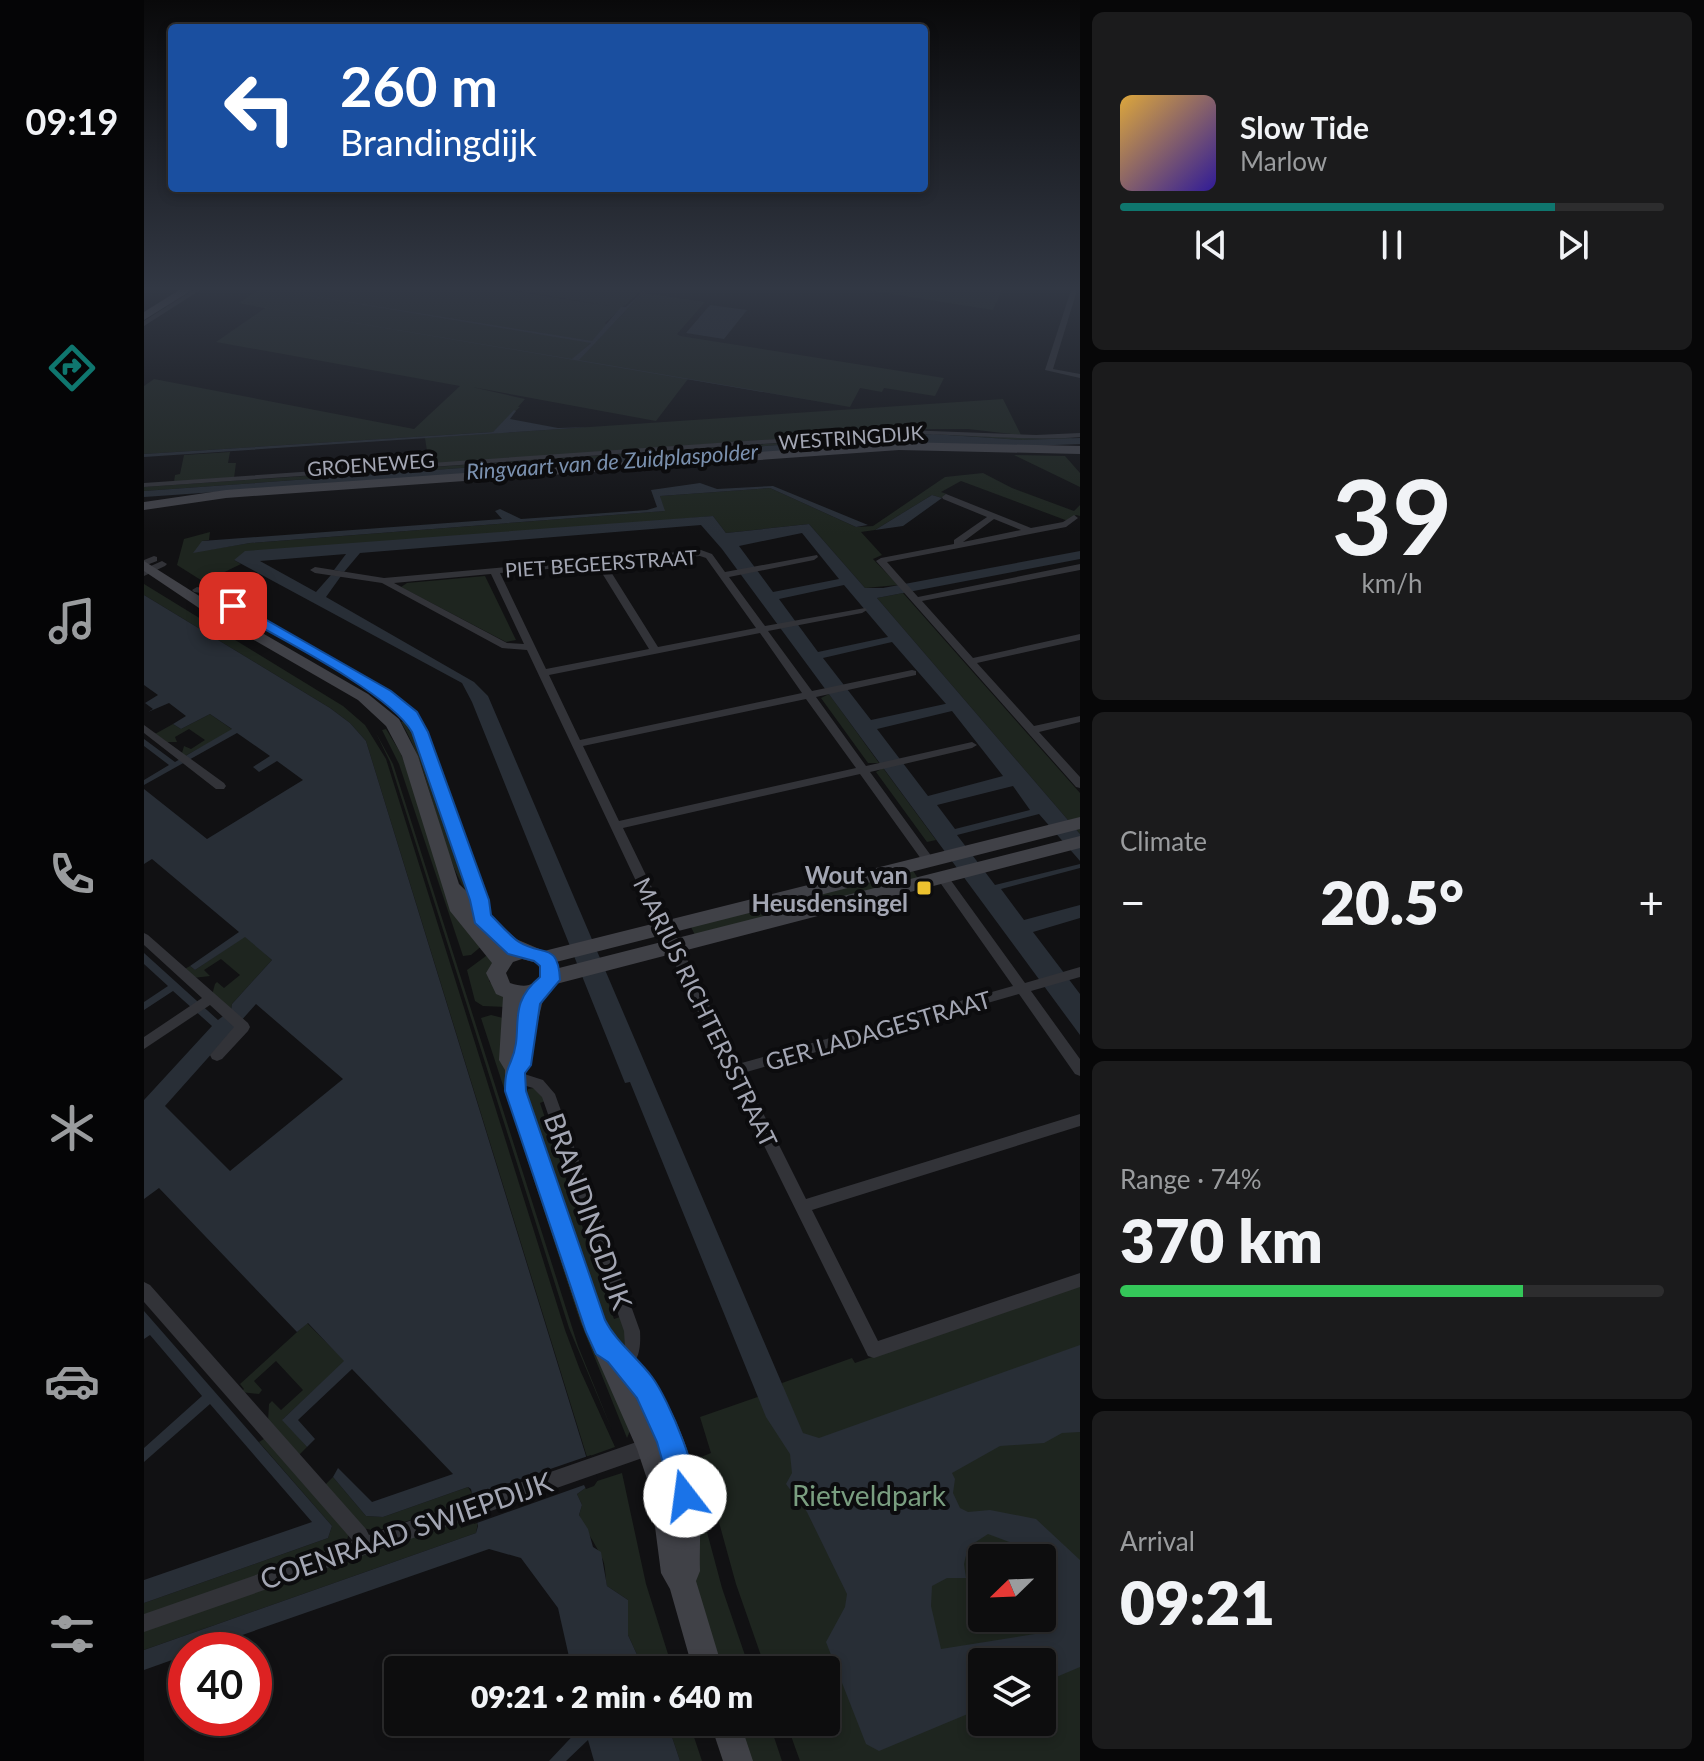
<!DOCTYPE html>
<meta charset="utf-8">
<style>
body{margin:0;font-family:Lato,sans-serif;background:#1b1b1c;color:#f1f3f6;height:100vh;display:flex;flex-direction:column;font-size:30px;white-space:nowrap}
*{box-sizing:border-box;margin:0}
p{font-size:26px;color:#9a9c9e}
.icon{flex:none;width:44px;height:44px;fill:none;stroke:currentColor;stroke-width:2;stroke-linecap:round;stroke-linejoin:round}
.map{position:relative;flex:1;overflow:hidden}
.side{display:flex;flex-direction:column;gap:12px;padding:12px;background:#070708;width:624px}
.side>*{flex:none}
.banner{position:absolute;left:24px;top:24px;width:760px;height:168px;border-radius:8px;box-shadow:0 4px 12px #0003,0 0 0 2px #2d2d2e;background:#1a4fa0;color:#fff;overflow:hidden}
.needle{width:52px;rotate:247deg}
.fabs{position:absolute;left:824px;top:1544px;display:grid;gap:16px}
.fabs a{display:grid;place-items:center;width:88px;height:88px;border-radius:8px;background:#0d0d0e;box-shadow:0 4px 12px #0003,0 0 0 2px #2d2d2e;font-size:40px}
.speed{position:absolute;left:24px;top:1632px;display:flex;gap:16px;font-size:40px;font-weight:700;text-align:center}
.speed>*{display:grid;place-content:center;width:104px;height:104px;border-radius:50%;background:#0d0d0e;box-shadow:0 4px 12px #0003,0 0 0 2px #2d2d2e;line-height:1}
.speed .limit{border:12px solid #d22;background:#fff;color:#111}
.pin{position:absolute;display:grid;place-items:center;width:68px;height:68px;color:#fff;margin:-34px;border-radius:16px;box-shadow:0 4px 12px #0006}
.me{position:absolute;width:88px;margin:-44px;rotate:345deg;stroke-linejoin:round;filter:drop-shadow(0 0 6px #0008)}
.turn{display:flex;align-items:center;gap:28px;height:168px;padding:0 40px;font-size:36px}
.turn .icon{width:104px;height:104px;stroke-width:2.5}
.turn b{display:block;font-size:56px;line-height:68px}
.big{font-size:60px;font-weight:800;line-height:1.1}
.side .card{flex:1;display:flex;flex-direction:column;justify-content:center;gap:12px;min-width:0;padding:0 28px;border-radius:12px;background:#1b1b1c}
.side .dial{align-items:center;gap:0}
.dial b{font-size:104px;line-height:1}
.song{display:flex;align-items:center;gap:24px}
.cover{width:96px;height:96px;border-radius:12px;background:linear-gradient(135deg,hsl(40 70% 55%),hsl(250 70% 35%))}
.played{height:8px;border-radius:4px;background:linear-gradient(90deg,#0f766e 80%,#2d2d2e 80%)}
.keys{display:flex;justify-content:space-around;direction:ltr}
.heat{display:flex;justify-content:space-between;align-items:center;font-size:44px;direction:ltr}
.charge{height:12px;border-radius:6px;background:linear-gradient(90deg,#34c759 74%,#2d2d2e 0)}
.trip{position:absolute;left:240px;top:1656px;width:456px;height:80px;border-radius:8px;background:#0d0d0e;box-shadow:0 4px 12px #0003,0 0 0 2px #2d2d2e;font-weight:800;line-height:80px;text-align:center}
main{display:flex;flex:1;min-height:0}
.tabs{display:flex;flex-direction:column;width:144px;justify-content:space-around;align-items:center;background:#050506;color:#9a9c9e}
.tabs .icon{width:56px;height:56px}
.tabs .active{color:#0f766e}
.tabs b{font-size:36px;color:#f1f3f6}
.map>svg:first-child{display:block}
.green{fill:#1e251f;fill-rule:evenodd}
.water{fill:#282e36;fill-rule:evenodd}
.pier{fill:#111113}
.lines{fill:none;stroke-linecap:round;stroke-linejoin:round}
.street{fill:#323338;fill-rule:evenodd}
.secondary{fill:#404147;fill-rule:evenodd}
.primary{fill:#4e4f56;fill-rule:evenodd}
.route{fill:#1a73e8;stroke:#114b97;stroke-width:2}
.poi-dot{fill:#edc22f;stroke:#0c0c0e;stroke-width:3}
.labels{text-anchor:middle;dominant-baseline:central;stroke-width:8;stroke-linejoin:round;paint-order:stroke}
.far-street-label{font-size:20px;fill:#a3a6b3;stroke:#0c0c0e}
.far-water-label{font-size:22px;font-style:italic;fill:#7a90ae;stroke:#0c0c0e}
.poi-label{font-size:24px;font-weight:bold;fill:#a3a6b3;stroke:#0c0c0e;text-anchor:end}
.street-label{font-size:24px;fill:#a3a6b3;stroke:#0c0c0e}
.near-street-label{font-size:28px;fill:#a3a6b3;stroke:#0c0c0e}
.near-park-label{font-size:28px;fill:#7a9e80;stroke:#0c0c0e}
</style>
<main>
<nav class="tabs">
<b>09:19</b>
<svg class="icon active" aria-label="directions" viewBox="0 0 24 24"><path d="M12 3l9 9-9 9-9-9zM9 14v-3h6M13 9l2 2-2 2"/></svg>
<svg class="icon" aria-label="music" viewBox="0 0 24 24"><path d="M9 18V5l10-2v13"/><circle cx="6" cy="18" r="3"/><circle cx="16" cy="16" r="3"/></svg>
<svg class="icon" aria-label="phone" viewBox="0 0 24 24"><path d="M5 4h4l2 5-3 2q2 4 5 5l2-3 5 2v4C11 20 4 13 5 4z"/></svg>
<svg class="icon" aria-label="climate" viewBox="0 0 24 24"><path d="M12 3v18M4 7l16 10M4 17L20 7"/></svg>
<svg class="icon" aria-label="car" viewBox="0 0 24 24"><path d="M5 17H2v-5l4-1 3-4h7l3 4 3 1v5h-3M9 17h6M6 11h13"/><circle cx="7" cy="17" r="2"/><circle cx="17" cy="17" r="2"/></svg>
<svg class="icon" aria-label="filters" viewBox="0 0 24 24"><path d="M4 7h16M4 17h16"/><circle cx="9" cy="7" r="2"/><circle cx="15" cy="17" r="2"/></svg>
</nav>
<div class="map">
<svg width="936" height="1761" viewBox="0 0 936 1761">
<rect width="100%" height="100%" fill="#111113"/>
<path class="green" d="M118,287H344L472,307L352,287H501L461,323L464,326L430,359H435L499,293L561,302L533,334L536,336L800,378L791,396L740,388L738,392L716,388L706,407L544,379L512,421L328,387L381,399L374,407H376L349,432L0,454V386L10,379L270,429L316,386L72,342L121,308L95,303Z
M704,287H859L849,310Z
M859,399L877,435L824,429H771L263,466L261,453L283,451L281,438Z
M782,433C830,435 879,440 927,438L929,439L878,440L789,434L0,491V487Z
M86,452L84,463H92L90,478L30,482L31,475L36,474L40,455Z
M870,455L921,456L936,473V487Z
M839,473L868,488L930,511L936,505V516L932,515L924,521L817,481L797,492L803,494L798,498L788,495L731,530L717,532L738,555L729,559L754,585L721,588L665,524L582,533L569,516L90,560L97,564L60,582L33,565L40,539L66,532L65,540L58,541L63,550L106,543L520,511L516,496L626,488L712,527L729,526L801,477Z
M341,576L372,640L362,642L257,587L263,583Z
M0,584L199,706L221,725L242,759L421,1330L436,1370L471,1447L443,1457L222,741L206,723L186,708L0,595Z
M759,593L936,793V834L733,598Z
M685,694L735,763H724L677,698Z
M66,714L89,730L41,756L38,753L40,746L47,749L61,740L45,729L31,737L33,742H23L11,734L29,724L37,729Z
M263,720L269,728L264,730L268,731L322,887L327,888L331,898L327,900C292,846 290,776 257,722Z
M242,729L256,752L340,944L327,955L319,956L255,764L238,730Z
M232,733L249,764L434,1346L468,1430L425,1328L246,762Z
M739,768L792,840L783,842L732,772Z
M768,869L775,880L552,937L546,925Z
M101,936L128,960L88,1004L87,1010L68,995L71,984L73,982L80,988L96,975L77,959L60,970L66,976L49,978L39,970L46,966L51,970Z
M346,953L350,960L345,981L359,996L362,1007L339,1006L331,1001L323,970Z
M347,1015L363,1019L361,1073L488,1426L483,1438L436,1321L337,1018Z
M390,1088L396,1091L401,1101L396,1103L470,1319L476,1317L484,1335L481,1351L462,1328L381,1095L384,1089Z
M936,1284V1761H656L642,1722H682V1670H622L592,1584L557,1457L567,1453L556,1417L639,1388L638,1383L708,1358L711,1363ZM838,1558H898V1618H838ZM838,1662H898V1722H838Z
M163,1323L201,1361L139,1419L163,1447L155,1455L124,1421L125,1404L128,1401L137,1410L159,1390L132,1361L110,1381L118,1390L115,1394L97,1392L100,1389L96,1384Z
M123,1437L205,1534L201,1545L0,1617V1603L184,1538L188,1526L115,1442Z
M545,1465L578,1588L606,1670H576L550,1592Z
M478,1473L502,1584L529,1670H500L484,1635V1600L463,1586C461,1578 462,1568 459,1560C452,1545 442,1531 435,1515L438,1505L433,1494L450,1482Z
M189,1477L222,1516L239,1517L324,1487L329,1495L310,1502V1506L232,1531L219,1528L181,1485Z
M314,1519L317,1528L334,1522L332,1533L0,1650V1629Z
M523,1722H545L558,1761H536Z
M593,1722H625L638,1761H607Z"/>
<path class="water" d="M113,287L448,341L477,307H482L504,287L435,360L702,406L87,302L428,359L447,343Z
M566,305L603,310L580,339L542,333Z
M370,410L372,411L366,419L414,428L446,427L0,457V454L349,432Z
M789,434L878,440L936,438V444L885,446L773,443L0,497V491Z
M556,483L573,489L629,486L724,525L712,527L626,488L516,496L521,511L106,543L49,553L58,541L358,519L351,511L356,509L377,519L503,510L513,507L507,490Z
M788,495L798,498L759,526L717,532L731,530Z
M569,516L582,533L665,524L721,588H739L936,551V559L733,598L936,834V861L895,814L813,835L851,885L936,864V868L857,889L880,920L936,905V918L889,932L936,994V1035L578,549L557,525L216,553L200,572L190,570L202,554L116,561L172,592L187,575L197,576L182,597L330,682L344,696L659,1433L675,1438L936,1345V1432L918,1433L900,1443L856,1446L808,1473L811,1479L809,1493L816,1508L824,1512L846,1510L892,1519L936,1560V1667L898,1683V1662H838V1708L735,1751L722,1744L682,1642L701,1607L703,1594L663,1512L642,1484L648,1473L646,1454L622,1417L486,1082L481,1083L328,702L318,683L90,560L101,551ZM658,533L695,579L629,592L595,546ZM700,585L744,637L674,652L635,599ZM748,642L802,704H801L727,720L679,658ZM808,711L859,776L784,796L733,729ZM869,786L886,810L811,829L793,805ZM844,1534L884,1549L889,1558H898V1618H888L891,1634L797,1649L787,1606L788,1586L803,1578H822L820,1564L824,1547Z
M0,595L186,708L206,723L222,741L450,1482L433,1494L438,1505L435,1515L444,1529L449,1547L457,1552L463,1586L484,1600V1635L500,1670H428L414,1608L377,1558L345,1549L55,1650H42V1655L0,1670V1650L332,1533L334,1526L327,1489L324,1487L239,1517L222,1516L189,1477L194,1468L228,1502L309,1474L208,1369L154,1420L171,1439L163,1447L138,1420L200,1361L164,1323L153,1332L15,1188L0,1199V1100L68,1026L29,991L0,1010V1002L24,986L0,964V953L74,1020L87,1010L88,1004L128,960L101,937L51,970L46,966L95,932L8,859L0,864V789L63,839L159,780L133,761L115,772L109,767L126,756L93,733L0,785V780L25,765L0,746V739L31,762L88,729L66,714L37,729L29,724L42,716L25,703L4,712L9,709L1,703L14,695L0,685ZM112,1004L199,1079L86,1171L21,1106Z
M0,1311L188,1526L184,1538L0,1603V1580L168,1522L66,1404L0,1462V1448L58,1396L6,1335L0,1339Z
M439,1722H523L536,1761H450L444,1740L422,1761H405L438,1726Z"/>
<path class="pier" d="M447,1455L454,1480L450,1486L442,1489L440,1485L330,1524L325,1497Z"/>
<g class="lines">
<path class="street" d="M54,287H61L0,326V321Z
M928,287H934L909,369L936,374V378L901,370Z
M760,430L892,435L936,433V437C877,442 819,433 760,434L0,487V483Z
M802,494L887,528L919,522L930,515L934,518L922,527L743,562L774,597L936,564V570L778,601L829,658L936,634V640L833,663L890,726L936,716V722L895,732L936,777V788L932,787L732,561L737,558L810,544V540L843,517L799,499L798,497ZM850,519L877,530L819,542Z
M557,550L568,554L581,572L673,555L674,557L670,560L585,577L621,626L721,608L723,610L718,613L624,631L668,691L768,670L772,671V675L672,697L722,766L828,742L833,745L828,748L726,772L788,857L790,860L788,863H780L716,774L479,828L594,1064L869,986L795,881L793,878L795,875H803L881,983L936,967V977L887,991L936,1059V1076L931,1074L875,994L599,1073L662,1199L936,1114V1126L668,1210L734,1341L936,1273V1287L730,1358L724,1356L550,1004L383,650L358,648L238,583L171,573L166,570L171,567L240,578ZM556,556L562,558L612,628L514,647L462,564ZM453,565L505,649L402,669L356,573ZM347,574L380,644L363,643L250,583ZM616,633L658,693L436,740L405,675ZM662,699L712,768L475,821L439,746Z
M10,556L13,557V561L0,566V560Z
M18,561L23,564L21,566L0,576V569Z
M53,587L69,590L246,693L271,714L283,738L341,900L344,918L342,921H334L329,900L273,738L263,718L238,697L63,594L50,592L48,590Z
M0,725L80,783L82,786L80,789H72L0,733Z
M0,933L4,935L104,1023L106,1027L104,1031L78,1059L73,1061L68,1059L66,1055L90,1027L66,1005L0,1049V1037L58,998L0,945Z
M371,1071L399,1080L411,1094L496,1331C497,1350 495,1365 476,1374L470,1372L468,1366L481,1347L480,1331L398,1097L389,1088L366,1081L364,1077L366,1073Z
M0,1282L6,1285L222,1529L225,1535L507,1437L513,1440L516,1446L513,1452L507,1455L0,1632V1614L209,1541L0,1302Z"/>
<path class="secondary" d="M755,442L936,446V454L755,450L82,498L0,510V502L82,490Z
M0,561L68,604L224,694L255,719L274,756L315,884L372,939L400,951L936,817V829L412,962L415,968L936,836V848L412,984L405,994L400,996L381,1073V1091L461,1322C472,1345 497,1360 511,1383C533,1416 549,1458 554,1497C558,1522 555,1547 556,1571L552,1581L579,1670H549L526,1589L517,1573L506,1488L493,1449L438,1324L361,1091V1070L355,1060L359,997L352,994L342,973L348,963L306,911L258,756L242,726L214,700L58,610L0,571ZM378,959L393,963L398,973C389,987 382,988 366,983L362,973L369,962Z
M566,1722H596L609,1761H579Z"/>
<path class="primary" d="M40,287H53L0,320V312Z"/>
</g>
<linearGradient id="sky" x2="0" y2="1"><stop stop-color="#09090a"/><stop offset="0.54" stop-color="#323844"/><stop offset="1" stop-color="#323844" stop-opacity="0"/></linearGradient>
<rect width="936" height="534" fill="url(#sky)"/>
<path class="route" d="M89,601L247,691L273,712L284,732L345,900L347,915C356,924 365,935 375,942C399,957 414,941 416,980L396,1004L387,1065L381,1073L382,1091L461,1320C472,1342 493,1357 508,1377C524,1398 560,1482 551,1505L541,1509L531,1505L513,1442L493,1398L464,1362L452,1354L442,1332L361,1091C361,1078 362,1072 367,1061C381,1029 361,1006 396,977V966L390,961L364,954L331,923L326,900L268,732C245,692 129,635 84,609L82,606Z"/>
<rect class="poi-dot" x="772" y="880" width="16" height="16" rx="4"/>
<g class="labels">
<g class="far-street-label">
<text transform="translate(707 437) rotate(-4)">WESTRINGDIJK</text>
<text transform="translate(227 464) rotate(-4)">GROENEWEG</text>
<text transform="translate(457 563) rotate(-4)">PIET BEGEERSTRAAT</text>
</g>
<g class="far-water-label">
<text transform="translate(468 461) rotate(-4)">Ringvaart van de Zuidplaspolder</text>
</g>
<g class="poi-label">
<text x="764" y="874">Wout van<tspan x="764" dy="28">Heusdensingel</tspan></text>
</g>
<g class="street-label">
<text transform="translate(562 1012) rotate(64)">MARIUS RICHTERSSTRAAT</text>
<text transform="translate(734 1030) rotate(-16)">GER LADAGESTRAAT</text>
</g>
<g class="near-street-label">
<text transform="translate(445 1211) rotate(70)">BRANDINGDIJK</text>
<text transform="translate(262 1530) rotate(-19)">COENRAAD SWIEPDIJK</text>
</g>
<g class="near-park-label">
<text x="725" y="1495">Rietveldpark</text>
</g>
</g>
</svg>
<div class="fabs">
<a><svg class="needle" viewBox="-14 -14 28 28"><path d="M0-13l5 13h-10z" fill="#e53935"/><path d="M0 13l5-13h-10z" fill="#9a9c9e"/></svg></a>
<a><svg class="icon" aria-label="layers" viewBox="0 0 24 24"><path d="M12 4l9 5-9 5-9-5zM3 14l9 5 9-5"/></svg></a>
</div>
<div class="speed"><div class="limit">40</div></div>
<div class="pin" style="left:89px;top:606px;background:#d93025"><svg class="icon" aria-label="arrive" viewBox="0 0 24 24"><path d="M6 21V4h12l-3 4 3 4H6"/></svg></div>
<svg class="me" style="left:541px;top:1496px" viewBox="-20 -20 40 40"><circle r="19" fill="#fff"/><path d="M0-13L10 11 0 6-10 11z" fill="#1a73e8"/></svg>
<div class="trip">09:21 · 2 min · 640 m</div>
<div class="banner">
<div class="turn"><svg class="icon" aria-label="left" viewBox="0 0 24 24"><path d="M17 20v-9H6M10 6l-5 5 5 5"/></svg><div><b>260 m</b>Brandingdijk</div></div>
</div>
</div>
<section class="side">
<div class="card">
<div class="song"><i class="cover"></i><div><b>Slow Tide</b><p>Marlow</p></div></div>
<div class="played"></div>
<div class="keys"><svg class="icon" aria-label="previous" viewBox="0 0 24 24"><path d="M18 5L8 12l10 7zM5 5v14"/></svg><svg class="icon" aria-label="pause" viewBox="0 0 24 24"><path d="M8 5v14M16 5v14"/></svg><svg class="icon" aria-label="next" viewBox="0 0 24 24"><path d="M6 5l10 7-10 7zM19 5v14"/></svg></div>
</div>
<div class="card dial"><b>39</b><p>km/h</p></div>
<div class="card"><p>Climate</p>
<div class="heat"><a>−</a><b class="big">20.5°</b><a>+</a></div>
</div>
<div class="card"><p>Range · 74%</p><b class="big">370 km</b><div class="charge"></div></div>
<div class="card"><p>Arrival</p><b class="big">09:21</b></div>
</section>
</main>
